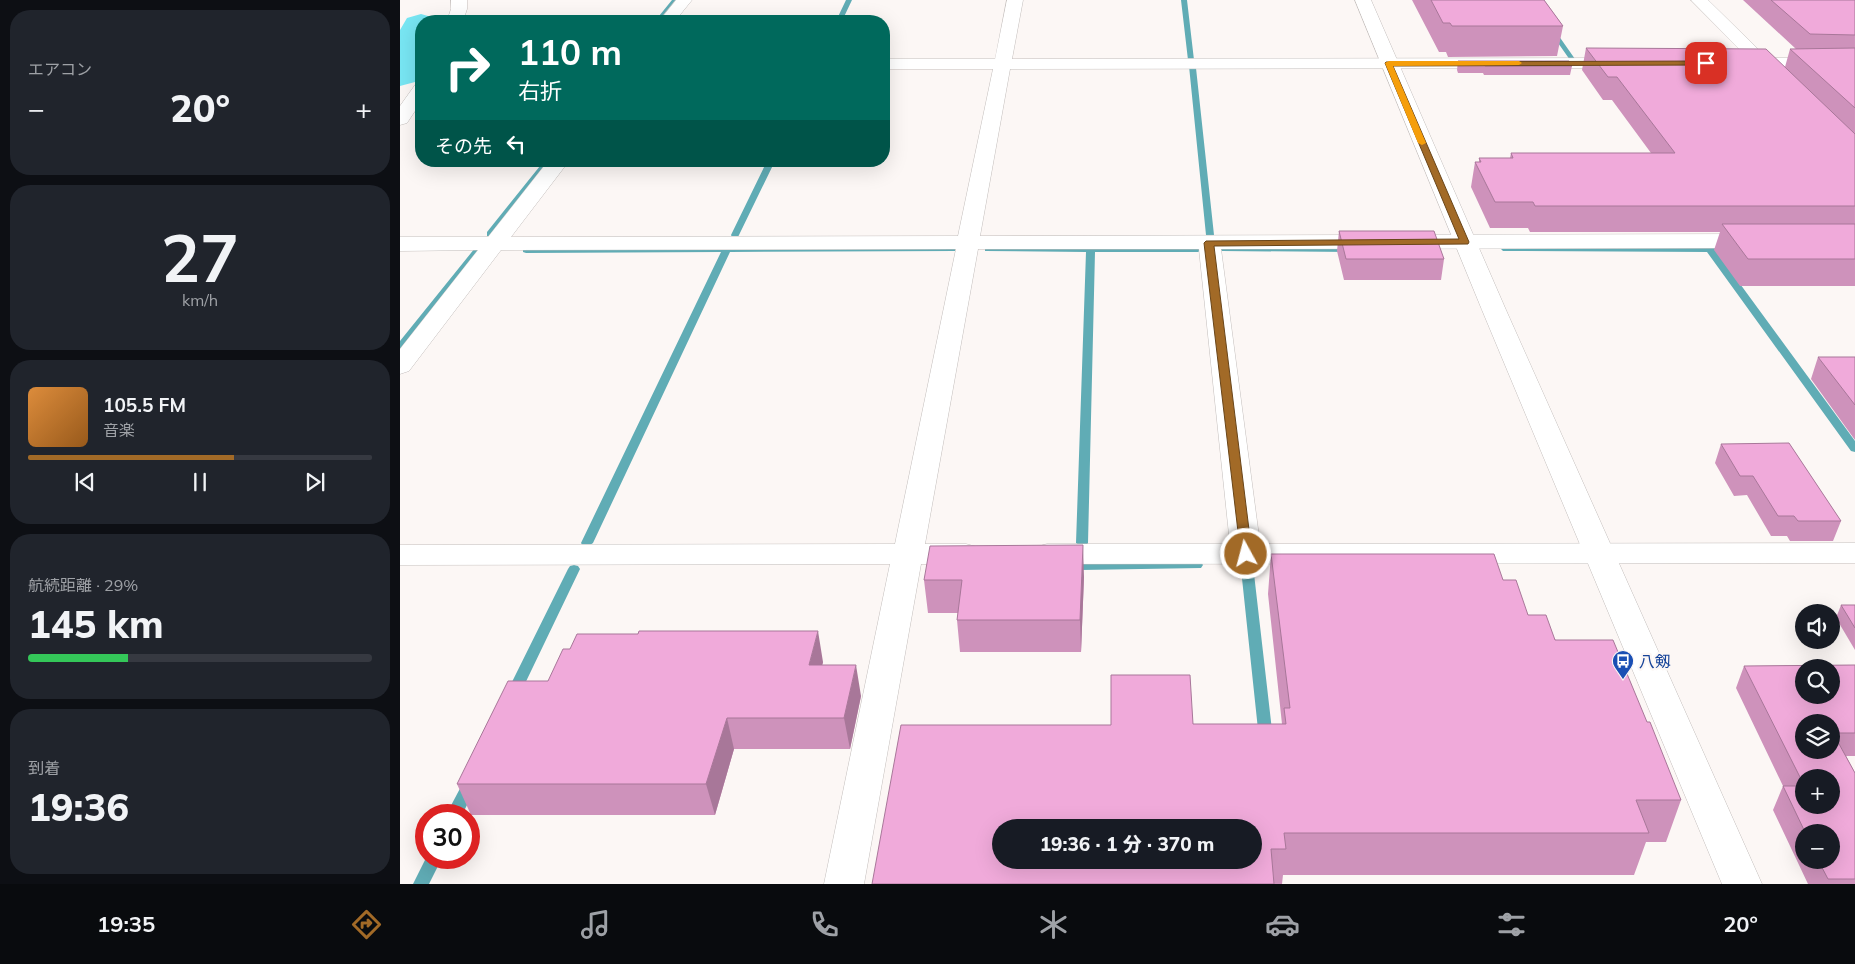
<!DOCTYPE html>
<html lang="ja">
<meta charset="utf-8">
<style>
body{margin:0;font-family:Mulish,"Noto Sans JP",sans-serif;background:#20242c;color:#f1f3f6;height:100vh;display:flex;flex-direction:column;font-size:19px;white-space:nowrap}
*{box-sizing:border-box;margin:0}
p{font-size:16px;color:#9ea1a6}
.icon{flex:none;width:28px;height:28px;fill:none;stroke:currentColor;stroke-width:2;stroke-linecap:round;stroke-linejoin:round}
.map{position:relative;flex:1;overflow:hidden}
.panel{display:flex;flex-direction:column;gap:10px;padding:10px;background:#0d0f14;width:400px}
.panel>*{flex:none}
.banner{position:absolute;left:15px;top:15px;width:475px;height:152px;border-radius:20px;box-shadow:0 5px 20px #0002;background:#00695c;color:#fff;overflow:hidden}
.buttons{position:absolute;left:1395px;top:604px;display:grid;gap:10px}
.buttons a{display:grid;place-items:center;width:45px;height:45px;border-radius:50%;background:#171b24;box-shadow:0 5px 20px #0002;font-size:25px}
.speed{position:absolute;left:15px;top:804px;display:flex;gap:10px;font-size:25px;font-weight:700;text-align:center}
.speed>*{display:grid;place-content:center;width:65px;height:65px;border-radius:50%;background:#171b24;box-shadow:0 5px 20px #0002;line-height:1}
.speed .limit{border:8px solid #d22;background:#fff;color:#111}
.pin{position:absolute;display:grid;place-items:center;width:42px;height:42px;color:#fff;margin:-21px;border-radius:10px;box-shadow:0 2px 8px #0006}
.me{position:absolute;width:55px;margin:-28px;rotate:353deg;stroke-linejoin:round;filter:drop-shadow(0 0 4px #0008)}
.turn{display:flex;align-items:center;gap:18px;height:105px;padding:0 20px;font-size:22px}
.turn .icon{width:65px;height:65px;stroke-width:2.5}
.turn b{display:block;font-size:35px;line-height:42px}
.then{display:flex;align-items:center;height:48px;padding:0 20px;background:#0003;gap:10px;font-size:19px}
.big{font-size:38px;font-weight:800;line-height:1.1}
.panel .tile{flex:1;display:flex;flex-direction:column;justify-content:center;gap:8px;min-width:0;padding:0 18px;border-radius:20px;background:#20242c}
.panel .dial{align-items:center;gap:0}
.dial b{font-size:65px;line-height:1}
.song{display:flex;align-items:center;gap:15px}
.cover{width:60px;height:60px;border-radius:8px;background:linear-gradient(135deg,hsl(30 70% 55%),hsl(30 70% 35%))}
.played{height:5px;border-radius:2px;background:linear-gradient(90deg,#a26a27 60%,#363941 60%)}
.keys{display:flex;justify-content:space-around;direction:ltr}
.heat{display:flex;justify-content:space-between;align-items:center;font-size:28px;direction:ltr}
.charge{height:8px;border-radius:4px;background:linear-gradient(90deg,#34c759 29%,#363941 0)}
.trip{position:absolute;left:592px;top:819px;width:270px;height:50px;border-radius:25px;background:#171b24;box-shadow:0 5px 20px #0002;font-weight:800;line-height:50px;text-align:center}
.dock{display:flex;height:80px;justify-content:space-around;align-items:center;background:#090b0e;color:#9ea1a6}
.dock .icon{width:35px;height:35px}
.dock .current{color:#a26a27}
.dock b{font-size:22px;color:#f1f3f6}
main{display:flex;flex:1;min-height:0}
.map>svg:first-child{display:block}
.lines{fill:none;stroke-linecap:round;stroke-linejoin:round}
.stream{fill:#60acb5;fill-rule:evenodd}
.river{fill:#78e6f3;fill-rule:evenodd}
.minor-casing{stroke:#c3bebc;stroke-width:1}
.tertiary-casing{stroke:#c3bebc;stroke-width:1}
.minor{fill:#fff;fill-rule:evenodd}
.tertiary{fill:#fff;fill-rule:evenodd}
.wall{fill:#ce92bb;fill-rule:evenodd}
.shaded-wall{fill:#a87799}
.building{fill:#f0aada;stroke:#a87799;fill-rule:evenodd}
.route{fill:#a26a27;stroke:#694519}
.slow{fill:#f59e0b}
.labels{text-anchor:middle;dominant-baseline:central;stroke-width:4.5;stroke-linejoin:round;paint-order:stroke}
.near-transit-label{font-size:16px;fill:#164399;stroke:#fcf7f5;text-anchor:start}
</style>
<main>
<section class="panel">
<div class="tile"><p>エアコン</p>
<div class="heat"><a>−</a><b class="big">20°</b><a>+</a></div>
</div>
<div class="tile dial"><b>27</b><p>km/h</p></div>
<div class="tile">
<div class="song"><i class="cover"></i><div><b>105.5 FM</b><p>音楽</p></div></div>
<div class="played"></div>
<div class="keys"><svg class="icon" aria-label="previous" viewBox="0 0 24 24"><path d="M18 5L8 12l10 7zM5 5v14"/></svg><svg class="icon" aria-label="pause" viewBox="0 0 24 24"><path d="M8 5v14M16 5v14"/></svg><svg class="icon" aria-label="next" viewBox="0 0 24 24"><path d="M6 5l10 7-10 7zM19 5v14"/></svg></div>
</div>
<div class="tile"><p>航続距離 · 29%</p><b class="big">145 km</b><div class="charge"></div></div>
<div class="tile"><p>到着</p><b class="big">19:36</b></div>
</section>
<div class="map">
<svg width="1455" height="884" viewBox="0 0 1455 884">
<rect width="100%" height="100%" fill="#fcf7f5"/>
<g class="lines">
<path class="stream" d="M272,0H278L261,21H255Z
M446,0H452L442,21H436Z
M781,0H787L794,60L791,62L788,60Z
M1150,29H1154L1175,59L1174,60H1170L1149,30Z
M789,66L796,68L814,235L810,238L806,235Z
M144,161H152L93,236H87V232Z
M367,161H375L339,235L338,237H332L331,235Z
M552,246L555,247V251L330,252L193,543L187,547L183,546L181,543L321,252L126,253L123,252V248Z
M588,246H798L803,249L798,252H695L688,543L686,546L682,547L676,543L686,252L585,251V247Z
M825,246H951L956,249L951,252L822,251L820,249Z
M1106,246L1318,247L1320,249L1316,251L1455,441V452L1451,451L1307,252L1103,251L1101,249Z
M78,247L83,250L81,252L4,350L0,351V341L75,248Z
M797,561L801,562L803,565L801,568L681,570L677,569L675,566L677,563L681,562Z
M835,561L851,562L853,565L873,739L871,743L866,745L861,743L859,739L841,569L831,568L829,565L831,562Z
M174,565L178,566L180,569L120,694L118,698L113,699L108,698L106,694L168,569L170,566Z
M70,777L75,779L78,783L62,815H46L65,779Z
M26,858H42L29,884H13Z"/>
<path class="river" d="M21,14L35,18L37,21H21V73L15,82L0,86V30L7,18Z"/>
<g class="minor-casing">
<path id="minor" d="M51,0H67V9L63,21H47L51,9Z
M276,0H292L275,21H259Z
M607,0H623L612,59L1221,58L1227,59L1230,63L1227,67L1221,68L610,69L580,236L1354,234L1362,236L1365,241L1362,246L1354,248L821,249L860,544L1455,543V563L647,564L636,561L632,554L636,547L647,544H830L799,249H578L525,544H566L577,547L581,554L577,561L566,564H521L464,884H424L490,564L0,565V545L495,544L556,249L101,250L9,371L0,374V349L78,250L0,251V237H88L148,161H169L111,237L558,236L593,69H484V59H595Z
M1291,0H1308L1367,58H1455V68H1378L1380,71L1377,75C1368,77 1365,75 1358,68L1338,67L1335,63L1338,59L1348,58Z
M21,84V102L7,123L0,125V106L15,85Z"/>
</g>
<g class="tertiary-casing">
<path id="tertiary" d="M955,0H971L1106,310L1362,884H1322L1082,310Z"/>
</g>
<use href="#minor" class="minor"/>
<use href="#tertiary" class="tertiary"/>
</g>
<path class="wall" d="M1012,0H1144L1163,26L1157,56L1048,57L1046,52H1039Z
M1343,0H1455V286H1340L1314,250L1320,232H1130L1128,228H1090L1071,187L1075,162H1079V158H1110L1111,153H1251L1212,100H1203L1182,70L1186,48L1385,67L1390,49H1396Z
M1058,61L1172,66L1170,75H1084L1083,73H1058L1057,70Z
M939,231L1044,259L1041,280H944L937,251Z
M1418,357H1455V440L1411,379Z
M1321,444L1441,521L1433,541H1390L1387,536H1371L1347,495L1334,496L1315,463Z
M871,554L1103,580L1128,615L1247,722L1281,800L1266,842H1246L1234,875H883L882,884H472L793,724H882L868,594Z
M684,577L681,652H560L557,620L558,613H528L524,580Z
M1441,605H1455V650L1436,618Z
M170,649L423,662L422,665L461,696L450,749H334L315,815H71L57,784L148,681Z
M1455,665V756H1446L1455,773V884H1408L1373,810L1383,786L1336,688L1344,666ZM1404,778L1431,805H1404ZM1404,832H1431V860H1404Z"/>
<path class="shaded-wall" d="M683,545L684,577L681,652L680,620Z
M418,631L423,662L415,696L409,665Z
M456,665L461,696L450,749L444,718Z
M327,718L334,749L315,815L306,784Z"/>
<path class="building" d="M1031,0H1144L1163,26H1052L1050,23H1043Z
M1371,0H1455V35L1410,34Z
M1186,48L1366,49L1455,134V206H1135L1133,202H1095L1075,162H1081L1079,158H1113L1111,153H1275L1217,77H1208Z
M1455,48V108L1390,49Z
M1058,61H1169L1172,66H1085L1084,64H1060Z
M1322,224H1455V259H1348Z
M939,231H1034L1044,259H946Z
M1418,357H1455V405Z
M1389,443L1441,521H1398L1394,516H1378L1353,476H1340L1321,444Z
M683,545L680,620H557L562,580H524L530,546Z
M871,554H1094L1103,580H1116L1128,615H1146L1155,640H1213L1247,722H1250L1281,800H1236L1249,833H884L886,849H871L874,884H472L501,725H711V675H790L793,724H886L884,708H890ZM601,828H854V860H601Z
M1441,605H1455V628Z
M239,631H418L409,665H456L444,718H327L306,784H57L108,681H148L163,649H170L177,634H238Z
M1455,665V733H1433L1455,773V879H1428L1418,860H1431V832H1405L1383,786H1404V805H1431V778H1404V785L1344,666ZM1404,668H1431V695H1404ZM1404,722H1431V750H1404Z"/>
<path class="route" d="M1306,61L1309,62V65L993,66L1069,242L1068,244L814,246L852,554L846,558L841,557L804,243L806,241L1059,239L985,63L986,62Z"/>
<path class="slow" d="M989,61H1119L1122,63L1119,65L993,66L1026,143L1022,145L1018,143L985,63Z"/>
<defs>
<g id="bus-pin" transform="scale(1.125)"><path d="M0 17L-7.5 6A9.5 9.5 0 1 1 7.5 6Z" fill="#1a4fb4" stroke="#fcf7f5"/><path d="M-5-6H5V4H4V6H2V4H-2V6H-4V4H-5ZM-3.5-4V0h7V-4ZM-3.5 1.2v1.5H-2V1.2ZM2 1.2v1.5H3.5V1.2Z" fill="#fff"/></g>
</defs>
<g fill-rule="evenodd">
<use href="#bus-pin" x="1223" y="661"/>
</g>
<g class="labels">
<g class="near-transit-label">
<text x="1239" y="661">八剱</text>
</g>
</g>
</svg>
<div class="buttons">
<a><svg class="icon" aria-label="sound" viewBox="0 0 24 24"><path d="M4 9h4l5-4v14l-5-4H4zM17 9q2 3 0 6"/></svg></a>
<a><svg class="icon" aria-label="search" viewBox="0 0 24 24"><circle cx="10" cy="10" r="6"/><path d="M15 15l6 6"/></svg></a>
<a><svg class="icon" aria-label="layers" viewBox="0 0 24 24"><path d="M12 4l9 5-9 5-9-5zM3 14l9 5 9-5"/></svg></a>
<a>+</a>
<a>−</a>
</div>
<div class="speed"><div class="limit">30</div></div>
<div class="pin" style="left:1306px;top:63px;background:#d93025"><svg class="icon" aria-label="arrive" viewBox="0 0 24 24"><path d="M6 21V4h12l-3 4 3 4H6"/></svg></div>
<svg class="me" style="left:846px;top:554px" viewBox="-20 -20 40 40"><circle r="17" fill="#a26a27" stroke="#fff" stroke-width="3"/><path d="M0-11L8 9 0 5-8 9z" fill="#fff"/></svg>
<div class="trip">19:36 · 1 分 · 370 m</div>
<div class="banner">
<div class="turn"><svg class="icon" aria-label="right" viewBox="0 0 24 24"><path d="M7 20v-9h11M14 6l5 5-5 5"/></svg><div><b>110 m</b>右折</div></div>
<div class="then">その先<svg class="icon" aria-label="left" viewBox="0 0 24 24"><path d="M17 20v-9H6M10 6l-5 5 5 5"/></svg></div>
</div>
</div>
</main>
<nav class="dock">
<b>19:35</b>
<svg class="icon current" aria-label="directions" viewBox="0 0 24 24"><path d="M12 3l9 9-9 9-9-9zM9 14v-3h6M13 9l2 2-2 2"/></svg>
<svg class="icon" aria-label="music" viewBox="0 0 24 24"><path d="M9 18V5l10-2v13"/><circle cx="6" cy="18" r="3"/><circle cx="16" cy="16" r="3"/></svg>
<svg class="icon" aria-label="phone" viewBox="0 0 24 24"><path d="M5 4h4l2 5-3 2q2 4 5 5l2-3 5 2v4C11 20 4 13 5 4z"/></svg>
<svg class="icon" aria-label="climate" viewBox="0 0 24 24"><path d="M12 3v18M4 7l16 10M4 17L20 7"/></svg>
<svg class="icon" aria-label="car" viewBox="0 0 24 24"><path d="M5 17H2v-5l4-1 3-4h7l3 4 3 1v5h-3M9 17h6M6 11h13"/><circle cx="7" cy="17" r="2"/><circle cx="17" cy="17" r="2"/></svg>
<svg class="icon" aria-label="filters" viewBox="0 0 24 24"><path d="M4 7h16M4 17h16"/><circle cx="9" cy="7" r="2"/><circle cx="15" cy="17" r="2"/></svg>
<b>20°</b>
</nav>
